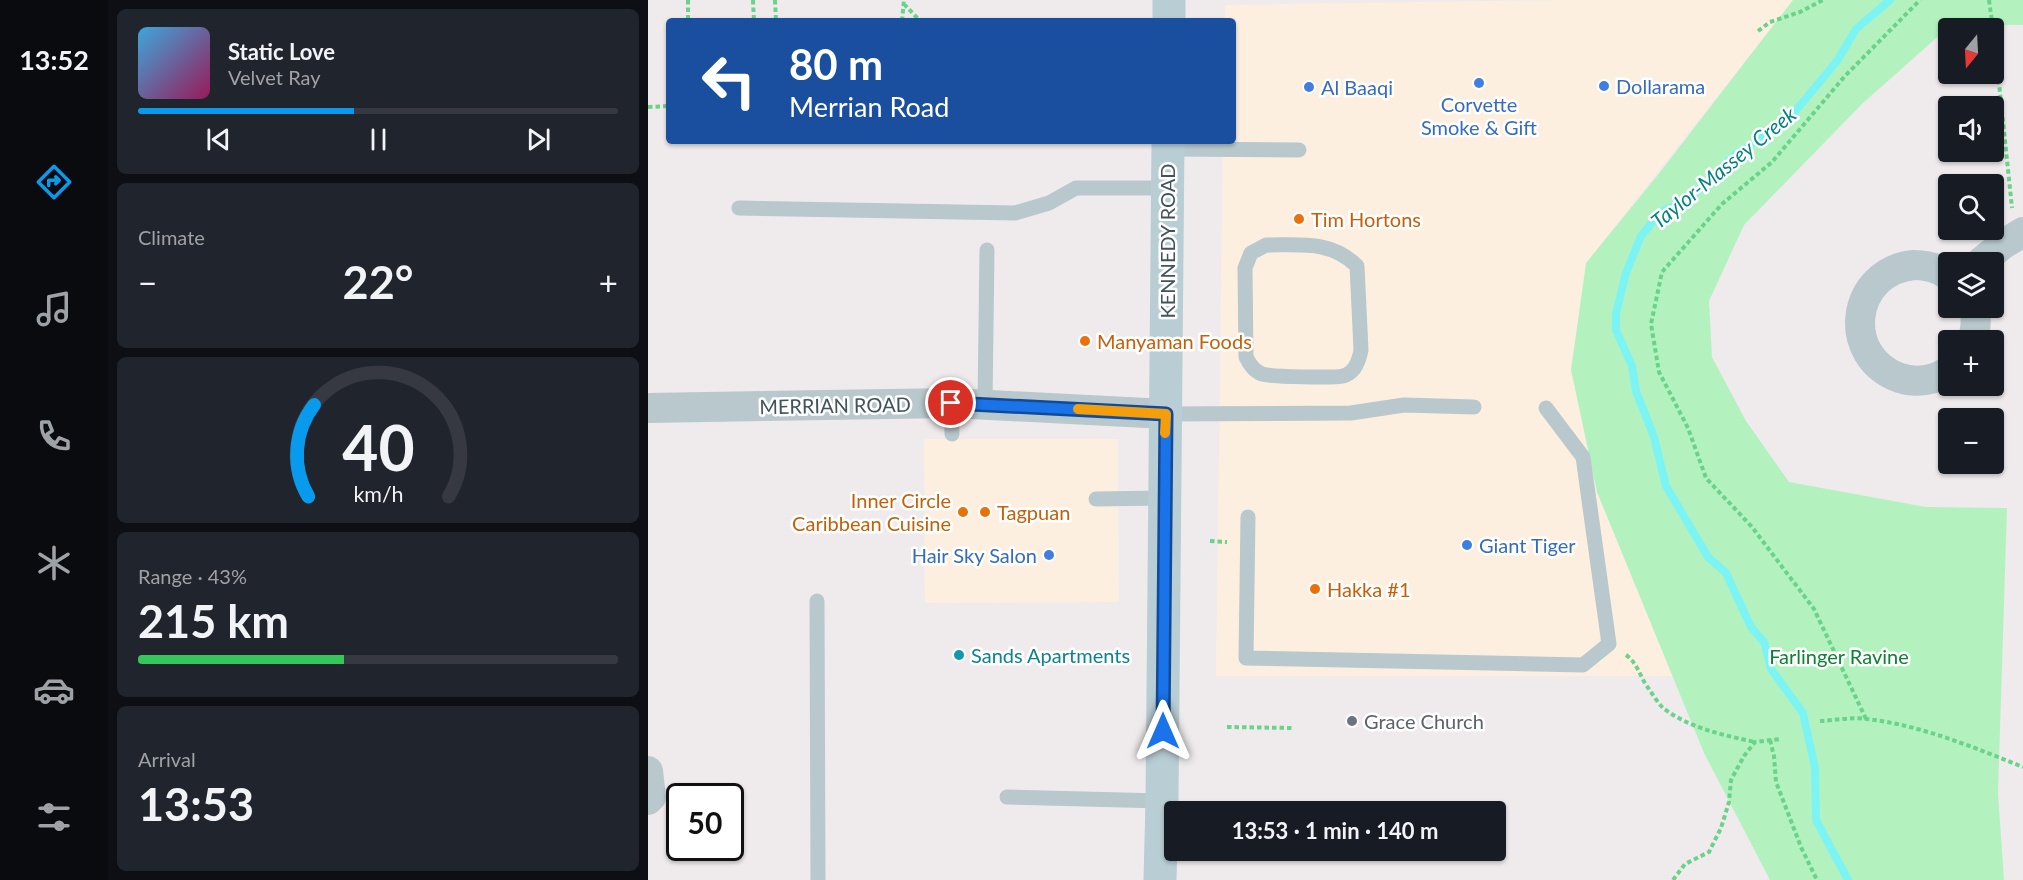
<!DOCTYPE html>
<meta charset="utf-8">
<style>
body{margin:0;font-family:Lato,sans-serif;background:#20242c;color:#f1f3f6;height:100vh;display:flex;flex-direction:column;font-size:22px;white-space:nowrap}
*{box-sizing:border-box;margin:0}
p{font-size:20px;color:#9ea1a6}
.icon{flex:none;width:33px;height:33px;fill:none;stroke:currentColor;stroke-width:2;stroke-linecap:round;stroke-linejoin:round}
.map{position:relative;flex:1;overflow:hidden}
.panel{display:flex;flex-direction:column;gap:9px;padding:9px;background:#0d0f14;width:540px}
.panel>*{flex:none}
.guide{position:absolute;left:18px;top:18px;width:570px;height:126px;border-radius:6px;box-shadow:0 2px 4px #0004;background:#1a4fa0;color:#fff;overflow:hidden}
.needle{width:39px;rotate:198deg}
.controls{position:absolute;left:1290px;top:18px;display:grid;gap:12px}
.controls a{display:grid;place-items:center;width:66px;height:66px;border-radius:6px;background:#171b24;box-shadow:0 2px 4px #0004;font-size:30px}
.speed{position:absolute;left:18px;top:783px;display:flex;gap:12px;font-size:30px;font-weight:700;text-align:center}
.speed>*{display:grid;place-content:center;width:78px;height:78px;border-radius:50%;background:#171b24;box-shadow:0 2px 4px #0004;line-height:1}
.speed .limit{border:3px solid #111;border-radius:9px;background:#fff;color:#111}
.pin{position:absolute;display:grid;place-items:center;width:51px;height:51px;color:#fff;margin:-26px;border:3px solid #fff;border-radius:50%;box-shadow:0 2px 6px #0007}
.me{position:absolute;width:66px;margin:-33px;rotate:0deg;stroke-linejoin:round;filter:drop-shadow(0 0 4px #0008)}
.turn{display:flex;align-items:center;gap:21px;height:126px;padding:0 24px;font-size:27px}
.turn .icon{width:78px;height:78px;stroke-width:2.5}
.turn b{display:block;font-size:42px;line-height:51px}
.big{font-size:45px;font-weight:700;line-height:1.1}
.panel .widget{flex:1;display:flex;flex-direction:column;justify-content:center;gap:9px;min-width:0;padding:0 21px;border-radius:9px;background:#20242c}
.panel .dial{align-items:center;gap:0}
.dial svg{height:156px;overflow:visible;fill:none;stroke:#363941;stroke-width:7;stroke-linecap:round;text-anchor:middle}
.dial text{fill:#f1f3f6;stroke:none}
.song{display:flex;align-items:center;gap:18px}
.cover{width:72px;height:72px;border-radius:9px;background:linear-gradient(135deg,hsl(200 70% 55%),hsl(330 70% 35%))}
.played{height:6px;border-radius:3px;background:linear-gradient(90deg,#079aed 45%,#363941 45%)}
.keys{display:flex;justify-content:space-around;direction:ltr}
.heat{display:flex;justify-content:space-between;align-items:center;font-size:33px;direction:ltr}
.charge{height:9px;border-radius:4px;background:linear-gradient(90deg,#34c759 43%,#363941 0)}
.trip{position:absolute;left:516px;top:801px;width:342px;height:60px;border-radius:6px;background:#171b24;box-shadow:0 2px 4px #0004;font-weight:700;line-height:60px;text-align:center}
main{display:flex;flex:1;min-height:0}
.tab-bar{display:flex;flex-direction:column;width:108px;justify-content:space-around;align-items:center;background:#090b0e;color:#9ea1a6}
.tab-bar .icon{width:42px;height:42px}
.tab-bar .current{color:#079aed}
.tab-bar b{font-size:27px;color:#f1f3f6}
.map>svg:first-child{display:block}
.commercial{fill:#fdefe0}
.green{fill:#b3f2bf}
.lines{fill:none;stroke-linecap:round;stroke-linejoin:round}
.stream{stroke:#7cf4f4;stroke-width:8}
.path{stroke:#68d389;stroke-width:4;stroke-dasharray:4.5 3;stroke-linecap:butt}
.service{stroke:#b8c8cd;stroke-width:15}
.minor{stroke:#b8c8cd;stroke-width:30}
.secondary{stroke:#b9cdd5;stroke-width:33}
.route-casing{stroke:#114b97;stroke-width:15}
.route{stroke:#1a73e8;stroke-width:10}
.slow{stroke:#f59e0b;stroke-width:10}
.shop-dot{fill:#3f7fe0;stroke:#fff;stroke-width:2}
.food-dot{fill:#e8710a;stroke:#fff;stroke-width:2}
.culture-dot{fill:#0f9aa8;stroke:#fff;stroke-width:2}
.worship-dot{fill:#6b7280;stroke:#fff;stroke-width:2}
.labels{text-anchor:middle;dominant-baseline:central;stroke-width:5;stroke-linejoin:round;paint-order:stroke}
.shop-label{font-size:20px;fill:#366cbe;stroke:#fff;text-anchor:start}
.food-label{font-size:20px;fill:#c56008;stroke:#fff;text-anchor:start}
.street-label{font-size:20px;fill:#42545b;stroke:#fff}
.culture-label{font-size:20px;fill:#0d838f;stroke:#fff;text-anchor:start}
.park-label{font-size:20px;fill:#0d8230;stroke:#fff}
.worship-label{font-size:20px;fill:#5b616d;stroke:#fff;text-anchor:start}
.water-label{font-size:21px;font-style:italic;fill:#058080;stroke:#fff}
</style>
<main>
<nav class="tab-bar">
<b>13:52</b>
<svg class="icon current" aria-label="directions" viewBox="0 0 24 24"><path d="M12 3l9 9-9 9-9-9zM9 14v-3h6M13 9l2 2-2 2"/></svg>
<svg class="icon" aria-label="music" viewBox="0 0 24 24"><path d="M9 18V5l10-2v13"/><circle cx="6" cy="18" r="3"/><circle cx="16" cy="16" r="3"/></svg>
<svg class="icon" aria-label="phone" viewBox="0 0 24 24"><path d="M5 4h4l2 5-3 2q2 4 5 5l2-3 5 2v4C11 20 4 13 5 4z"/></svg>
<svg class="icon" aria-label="climate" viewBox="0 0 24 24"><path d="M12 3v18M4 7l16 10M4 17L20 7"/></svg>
<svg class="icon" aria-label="car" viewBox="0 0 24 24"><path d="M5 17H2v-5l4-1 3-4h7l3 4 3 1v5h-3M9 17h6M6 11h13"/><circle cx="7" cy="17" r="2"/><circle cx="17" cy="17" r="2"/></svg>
<svg class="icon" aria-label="filters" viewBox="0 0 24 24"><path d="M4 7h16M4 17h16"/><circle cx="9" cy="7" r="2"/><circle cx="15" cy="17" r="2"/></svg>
</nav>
<section class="panel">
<div class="widget">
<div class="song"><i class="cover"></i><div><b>Static Love</b><p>Velvet Ray</p></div></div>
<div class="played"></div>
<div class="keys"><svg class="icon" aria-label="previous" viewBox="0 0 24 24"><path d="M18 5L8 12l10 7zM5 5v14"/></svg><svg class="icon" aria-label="pause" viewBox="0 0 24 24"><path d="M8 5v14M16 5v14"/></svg><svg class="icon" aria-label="next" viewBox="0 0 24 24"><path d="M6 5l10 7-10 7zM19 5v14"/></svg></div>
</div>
<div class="widget"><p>Climate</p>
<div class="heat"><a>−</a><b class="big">22°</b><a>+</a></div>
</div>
<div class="widget dial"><svg viewBox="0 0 100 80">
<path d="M14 69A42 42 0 1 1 86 69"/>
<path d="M14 69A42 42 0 0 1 17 22" stroke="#079aed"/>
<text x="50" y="56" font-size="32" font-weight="700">40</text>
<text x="50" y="72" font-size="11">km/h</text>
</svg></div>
<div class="widget"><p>Range · 43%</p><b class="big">215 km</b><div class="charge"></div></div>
<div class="widget"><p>Arrival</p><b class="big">13:53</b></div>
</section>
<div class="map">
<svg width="1375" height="880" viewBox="0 0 1375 880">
<rect width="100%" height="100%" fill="#efebec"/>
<path class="commercial" d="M919,0H1145L938,263L949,492L1025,676H568L575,141H585V21H577V5Z
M276,439H470L471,602L277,603Z"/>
<path class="green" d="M1145,0H1375V25L1304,24L1214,104L1096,225L1061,301L1064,357L1098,421L1141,482L1278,507L1359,508L1350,793L1356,880H1122L1056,753L949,492L923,370L938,263L1009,176Z"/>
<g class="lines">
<path class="stream" d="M1200,880L1168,820L1167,768L1155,713L1123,669L1116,642L1103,627L1078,573L1060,557L1018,486L1006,437L988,391L984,366L968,330V314L978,273L993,236L1012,213L1045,195L1088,154L1140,120L1189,61L1208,29L1242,0"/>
<path class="path" d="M40,0V21
M105,0L106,21
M127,0L128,21
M1341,0L1345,28
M256,4L272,21
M254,21L256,0
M1110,31L1122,22L1152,12L1175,0
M1346,35L1364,208
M0,107L21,106
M562,541L579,542
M978,655C990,663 992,678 1001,689C1005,695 1010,703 1015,708C1041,728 1075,735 1107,742
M1218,719L1166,609L1104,527L1058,478L1040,428L1011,372L1003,324L1014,272L1074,204L1124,162L1197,76L1272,0
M1172,721C1187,720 1204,717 1219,719C1272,725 1325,747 1375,767
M579,727L645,728
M1122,740L1126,756L1128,782L1153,847L1169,880
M1025,880L1037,864L1061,852L1073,828L1081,802L1083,780L1096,756L1107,742L1132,739"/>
<path class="service" d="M520,149L651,150
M91,208L367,213L401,203L428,188H519
M618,245C652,245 683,240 709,266L713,350C711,361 707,373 695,376C687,378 622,377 614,374C606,371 602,365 598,357L597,268L603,253Z
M303,403L304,434
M337,404L339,250
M518,414L703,413L756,405L826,407
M448,499L516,498
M600,517L598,658L935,665L961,644L935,457L898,408
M169,601L170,880
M359,797L514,801"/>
<path class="minor" d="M1333,262L1354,245L1375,232
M1300,275C1290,268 1278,265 1266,265C1202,271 1192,357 1252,378C1267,383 1287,381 1300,371
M1324,340C1328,330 1329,318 1325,308
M0,408L303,403L518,414
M0,771L3,797L0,800"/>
<path class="secondary" d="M521,21V0
M512,880L514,801L520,141"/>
</g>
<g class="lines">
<g class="route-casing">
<path id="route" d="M303,403L518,414L515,731"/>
</g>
<use href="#route" class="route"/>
<path class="slow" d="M430,409L518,414L517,433"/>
</g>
<g class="shop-dot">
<circle cx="831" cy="83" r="6"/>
<circle cx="956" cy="86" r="6"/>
<circle cx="661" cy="87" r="6"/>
<circle cx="819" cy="545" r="6"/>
<circle cx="401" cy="555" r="6"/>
</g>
<g class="food-dot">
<circle cx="651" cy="219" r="6"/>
<circle cx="437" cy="341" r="6"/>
<circle cx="315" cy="512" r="6"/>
<circle cx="337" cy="512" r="6"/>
<circle cx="667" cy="589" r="6"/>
</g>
<circle class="culture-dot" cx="311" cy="655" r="6"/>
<circle class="worship-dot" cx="704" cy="721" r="6"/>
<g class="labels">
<g class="shop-label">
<text x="968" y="86">Dollarama</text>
<text x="673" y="87">Al Baaqi</text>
<text x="831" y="104" text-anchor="middle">Corvette<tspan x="831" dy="23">Smoke &amp; Gift</tspan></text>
<text x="831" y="545">Giant Tiger</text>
<text x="389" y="555" text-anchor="end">Hair Sky Salon</text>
</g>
<g class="food-label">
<text x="663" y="219">Tim Hortons</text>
<text x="449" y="341">Manyaman Foods</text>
<text x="303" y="500" text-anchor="end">Inner Circle<tspan x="303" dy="23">Caribbean Cuisine</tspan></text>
<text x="349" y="512">Tagpuan</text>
<text x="679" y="589">Hakka #1</text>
</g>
<g class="street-label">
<text transform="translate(519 241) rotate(-90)">KENNEDY ROAD</text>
<text transform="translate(187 405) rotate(-1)">MERRIAN ROAD</text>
</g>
<g class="culture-label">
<text x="323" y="655">Sands Apartments</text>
</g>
<g class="park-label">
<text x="1191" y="656">Farlinger Ravine</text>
</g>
<g class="worship-label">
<text x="716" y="721">Grace Church</text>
</g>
<g class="water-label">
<text transform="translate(1075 167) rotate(-39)">Taylor-Massey Creek</text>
</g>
</g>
</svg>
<div class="controls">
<a><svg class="needle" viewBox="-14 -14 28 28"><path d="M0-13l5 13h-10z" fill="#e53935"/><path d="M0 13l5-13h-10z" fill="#9ea1a6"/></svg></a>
<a><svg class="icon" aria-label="sound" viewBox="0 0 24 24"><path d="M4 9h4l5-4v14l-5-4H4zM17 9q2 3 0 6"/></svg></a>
<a><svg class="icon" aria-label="search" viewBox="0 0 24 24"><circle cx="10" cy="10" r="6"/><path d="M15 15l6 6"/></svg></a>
<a><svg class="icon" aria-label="layers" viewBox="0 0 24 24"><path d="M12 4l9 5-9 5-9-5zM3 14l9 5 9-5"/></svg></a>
<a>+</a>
<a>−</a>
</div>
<div class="speed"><div class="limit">50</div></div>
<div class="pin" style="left:303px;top:403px;background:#d93025"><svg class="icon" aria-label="arrive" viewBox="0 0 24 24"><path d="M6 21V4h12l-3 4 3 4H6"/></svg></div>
<svg class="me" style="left:515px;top:731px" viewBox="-20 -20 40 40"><path d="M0-17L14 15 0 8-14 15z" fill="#1a73e8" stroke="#fff" stroke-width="4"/></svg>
<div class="trip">13:53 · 1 min · 140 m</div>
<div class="guide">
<div class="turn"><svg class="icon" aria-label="left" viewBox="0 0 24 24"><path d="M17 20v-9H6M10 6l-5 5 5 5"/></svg><div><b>80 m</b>Merrian Road</div></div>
</div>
</div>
</main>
